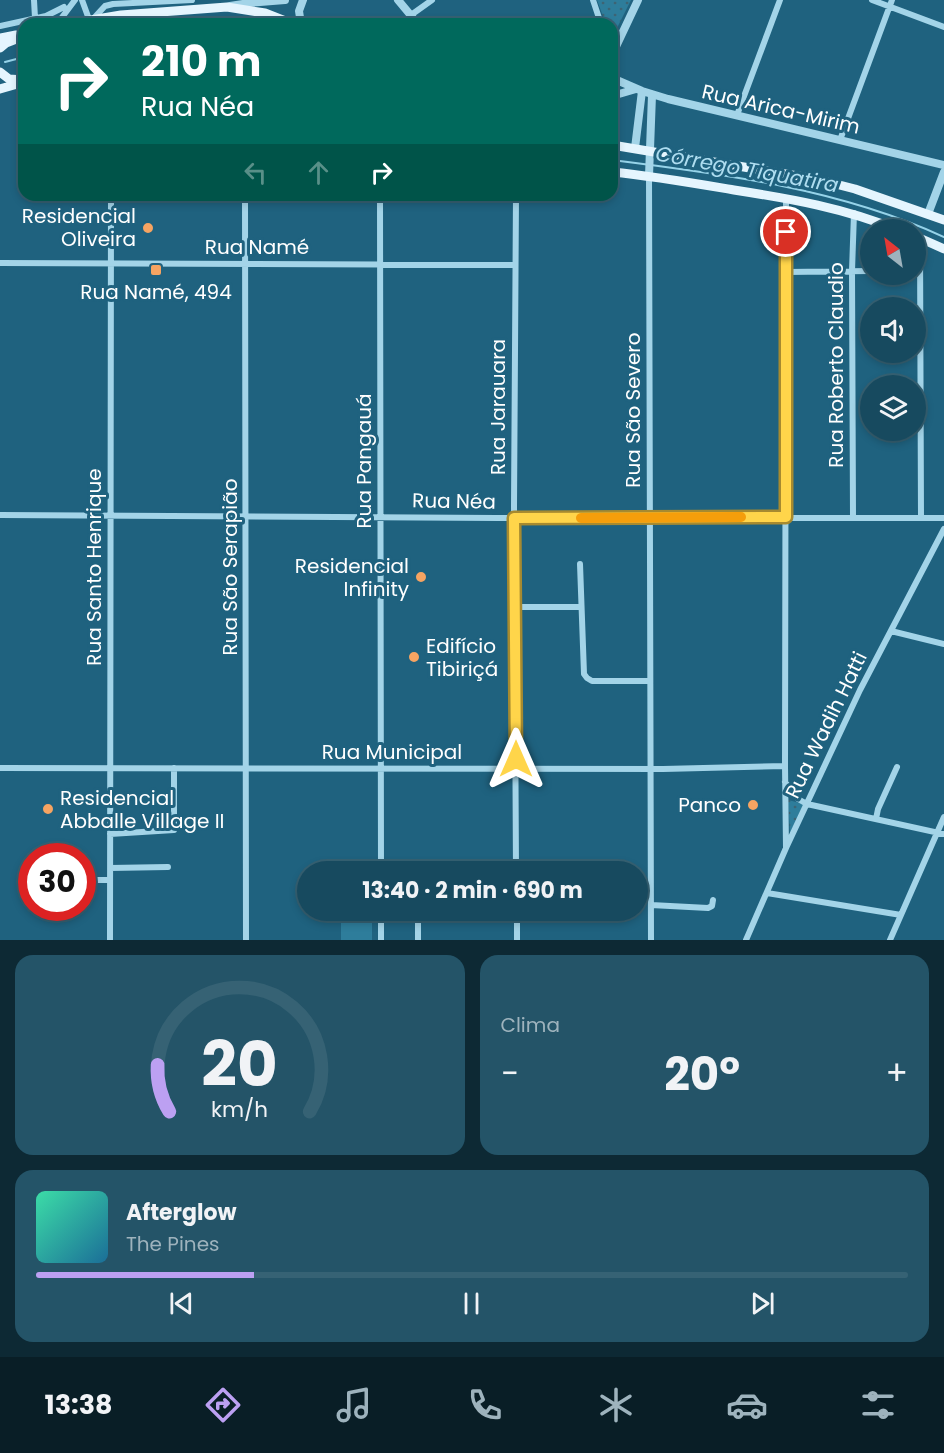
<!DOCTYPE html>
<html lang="pt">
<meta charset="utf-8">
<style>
body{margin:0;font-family:Poppins,sans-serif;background:#245468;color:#f1f3f6;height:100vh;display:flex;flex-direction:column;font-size:22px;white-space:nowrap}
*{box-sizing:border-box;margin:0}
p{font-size:20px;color:#9eb3bd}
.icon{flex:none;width:33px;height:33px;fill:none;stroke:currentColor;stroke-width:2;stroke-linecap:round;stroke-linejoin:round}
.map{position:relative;height:940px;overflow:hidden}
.side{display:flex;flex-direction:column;gap:15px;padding:15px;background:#0d2934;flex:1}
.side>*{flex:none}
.hud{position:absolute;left:18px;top:18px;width:600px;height:183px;border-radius:18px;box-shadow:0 3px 9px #0003,0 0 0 2px #366274;background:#00695c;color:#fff;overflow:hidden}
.needle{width:39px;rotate:329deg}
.fabs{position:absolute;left:860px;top:219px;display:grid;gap:12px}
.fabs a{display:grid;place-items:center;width:66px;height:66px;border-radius:50%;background:#174a5f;box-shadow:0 3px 9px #0003,0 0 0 2px #366274;font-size:30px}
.speed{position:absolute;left:18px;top:843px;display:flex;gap:12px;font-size:30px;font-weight:700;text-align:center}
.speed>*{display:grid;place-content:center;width:78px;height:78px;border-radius:50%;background:#174a5f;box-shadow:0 3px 9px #0003,0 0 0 2px #366274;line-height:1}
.speed .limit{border:9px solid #d22;background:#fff;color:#111}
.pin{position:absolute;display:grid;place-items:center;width:51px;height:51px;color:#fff;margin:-26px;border:3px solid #fff;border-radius:50%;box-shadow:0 2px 6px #0007}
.me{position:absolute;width:66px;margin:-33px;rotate:0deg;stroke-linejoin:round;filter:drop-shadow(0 0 4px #0008)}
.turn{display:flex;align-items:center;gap:21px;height:126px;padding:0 24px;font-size:27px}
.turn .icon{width:78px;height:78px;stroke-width:2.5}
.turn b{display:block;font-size:42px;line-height:51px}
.lanes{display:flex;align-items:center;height:57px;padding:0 24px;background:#0003;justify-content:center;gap:30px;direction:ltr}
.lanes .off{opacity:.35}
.big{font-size:45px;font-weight:700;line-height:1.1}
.side .card{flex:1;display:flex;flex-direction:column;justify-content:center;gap:9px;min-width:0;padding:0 21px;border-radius:18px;background:#245468}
.side .dial{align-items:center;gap:0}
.dial svg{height:156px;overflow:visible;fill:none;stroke:#366274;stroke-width:7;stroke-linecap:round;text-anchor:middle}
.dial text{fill:#f1f3f6;stroke:none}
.song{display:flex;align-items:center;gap:18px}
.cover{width:72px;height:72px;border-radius:9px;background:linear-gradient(135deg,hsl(160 70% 55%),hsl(200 70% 35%))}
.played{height:6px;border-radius:3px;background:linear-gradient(90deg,#bca0f2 25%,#366274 25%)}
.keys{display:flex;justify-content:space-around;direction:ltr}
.heat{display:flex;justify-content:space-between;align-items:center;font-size:33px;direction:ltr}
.side .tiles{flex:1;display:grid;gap:15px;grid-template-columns:1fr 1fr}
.card:last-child{grid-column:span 2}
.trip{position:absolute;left:297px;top:861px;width:351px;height:60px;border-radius:30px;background:#174a5f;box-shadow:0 3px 9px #0003,0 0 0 2px #366274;font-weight:700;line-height:60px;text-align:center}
.tabs{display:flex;height:96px;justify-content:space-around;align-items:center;background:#091e26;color:#9eb3bd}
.tabs .icon{width:42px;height:42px}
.tabs .on{color:#bca0f2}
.tabs b{font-size:27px;color:#f1f3f6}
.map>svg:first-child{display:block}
.grass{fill:url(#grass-dots)}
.forest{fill:url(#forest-firs)}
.garden{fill:#2e7d9b}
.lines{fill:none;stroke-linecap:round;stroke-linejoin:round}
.stream{stroke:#96d3e9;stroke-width:2}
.minor{stroke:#a3d4e8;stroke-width:6}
.tertiary{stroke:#a3d4e8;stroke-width:8}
.primary{stroke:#e5f5fe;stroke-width:9}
.route-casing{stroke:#a68a30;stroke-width:15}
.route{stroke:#ffd54a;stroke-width:10}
.slow{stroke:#f59e0b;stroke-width:10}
.poi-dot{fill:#f6a462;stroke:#1f627f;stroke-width:2}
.labels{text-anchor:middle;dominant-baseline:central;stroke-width:6;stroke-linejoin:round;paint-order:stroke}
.street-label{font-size:20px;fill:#fff;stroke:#1f627f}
.poi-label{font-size:20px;fill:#fff;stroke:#1f627f;text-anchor:end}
.water-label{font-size:21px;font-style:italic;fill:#aeddf0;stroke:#1f627f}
</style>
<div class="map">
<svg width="944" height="940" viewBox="0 0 944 940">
<defs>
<pattern id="grass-dots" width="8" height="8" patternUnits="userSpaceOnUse" patternTransform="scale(1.5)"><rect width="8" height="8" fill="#2e7d9b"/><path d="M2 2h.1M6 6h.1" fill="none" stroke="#3d6474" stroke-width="1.8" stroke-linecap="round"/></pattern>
<pattern id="forest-firs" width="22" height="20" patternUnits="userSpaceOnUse" patternTransform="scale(1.5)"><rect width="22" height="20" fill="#2e7d9b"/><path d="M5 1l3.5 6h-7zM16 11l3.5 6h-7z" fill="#3d6474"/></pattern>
</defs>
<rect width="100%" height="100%" fill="#1f627f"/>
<path class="grass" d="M597,0H631L612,38V24H606Z
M788,800L804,804L790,833Z"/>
<path class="forest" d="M215,18L248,24H124Z"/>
<path class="garden" d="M341,917H372V940H341Z"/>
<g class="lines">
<path class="stream" d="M150,24L208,17L256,24
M5,62L24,57
M612,160C724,174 840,189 944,237"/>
<path class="minor" d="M34,0L35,18
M82,0L90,22
M593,0L601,24
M872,0L944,27
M411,15L432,0
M93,19L105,6L113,4L192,0
M57,24L75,0
M0,26L46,16L64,7
M737,115L780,0
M840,140L892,0
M649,176L651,940
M245,195L246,940
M380,195L381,872
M516,195L514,506L516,872
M786,198L785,766L786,848
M920,238L921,517
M0,263L515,265
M787,272L870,271
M0,515L497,518H944
M853,517L852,271L854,213
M580,564L584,674L587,678L592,681H649
M515,607H581
M891,631L944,644
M0,768L663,769L785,766
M785,782L798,799L807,804L944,834
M876,819L878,809L897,767
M110,834L174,830V768
M381,867H516
M110,868L168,867
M82,880H110
M767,893L901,915
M651,905L708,908L712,906L713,900
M381,910V940
M418,910V940
M517,910V940
M110,940L111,195
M746,940L786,848L860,690L944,529
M890,940L944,817"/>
<path class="tertiary" d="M398,0L418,24
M230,6L249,3L285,0
M301,24L299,11L303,0
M612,55L638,0
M612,78L642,91L668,99L944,165
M612,96L636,89
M635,148L642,91
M649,176L652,95
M928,214L944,172"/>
<path class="primary" d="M67,24L121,15L227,7L265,13L293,24
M0,38L16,35
M0,48L6,43L24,36
M0,72L9,79L24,80
M0,89L21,83
M612,145L816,179L855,189L944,220
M612,172C653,176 693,183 734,190C792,199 844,208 898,230
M915,236L944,249"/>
</g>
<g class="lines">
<g class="route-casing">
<path id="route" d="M516,759L514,518L786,517V232"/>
</g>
<use href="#route" class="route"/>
<path class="slow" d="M581,518L741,517"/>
</g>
<g class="poi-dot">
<circle cx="148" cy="228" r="6"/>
<rect x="150" y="264" width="12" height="12" rx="3"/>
<circle cx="421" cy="577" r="6"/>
<circle cx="414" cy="657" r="6"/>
<circle cx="753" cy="805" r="6"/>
<circle cx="48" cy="809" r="6"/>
</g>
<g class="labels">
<g class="street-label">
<text transform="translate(781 109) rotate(13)">Rua Arica-Mirim</text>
<text x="257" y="247">Rua Namé</text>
<text transform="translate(836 365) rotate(-90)">Rua Roberto Claudio</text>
<text transform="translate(498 407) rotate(-90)">Rua Jarauara</text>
<text transform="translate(633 410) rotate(-90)">Rua São Severo</text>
<text transform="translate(364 461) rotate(-90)">Rua Pangauá</text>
<text transform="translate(454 501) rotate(1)">Rua Néa</text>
<text transform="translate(94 567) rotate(-90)">Rua Santo Henrique</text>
<text transform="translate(230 567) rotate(-90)">Rua São Serapião</text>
<text transform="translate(826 725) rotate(-64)">Rua Wadih Hatti</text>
<text x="392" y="752">Rua Municipal</text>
</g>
<g class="poi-label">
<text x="136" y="216">Residencial<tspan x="136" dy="23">Oliveira</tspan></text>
<text x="156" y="292" text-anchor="middle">Rua Namé, 494</text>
<text x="409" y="566">Residencial<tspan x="409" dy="23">Infinity</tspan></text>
<text x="426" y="646" text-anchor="start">Edifício<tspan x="426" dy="23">Tibiriçá</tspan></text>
<text x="60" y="798" text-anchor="start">Residencial<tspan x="60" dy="23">Abballe Village II</tspan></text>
<text x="741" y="805">Panco</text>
</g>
<g class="water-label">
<text transform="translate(747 169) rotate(10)">Córrego Tiquatira</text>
</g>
</g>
</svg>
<div class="fabs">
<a><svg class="needle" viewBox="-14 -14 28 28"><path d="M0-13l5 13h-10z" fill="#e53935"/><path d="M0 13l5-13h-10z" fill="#9eb3bd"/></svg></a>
<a><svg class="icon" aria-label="sound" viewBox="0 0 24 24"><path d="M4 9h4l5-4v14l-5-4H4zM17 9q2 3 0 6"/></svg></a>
<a><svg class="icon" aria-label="layers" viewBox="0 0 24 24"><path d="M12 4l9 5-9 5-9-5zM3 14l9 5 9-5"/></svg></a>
</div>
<div class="speed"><div class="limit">30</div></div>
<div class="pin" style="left:786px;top:232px;background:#d93025"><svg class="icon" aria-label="arrive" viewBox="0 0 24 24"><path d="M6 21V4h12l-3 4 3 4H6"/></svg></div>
<svg class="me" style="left:516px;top:759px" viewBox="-20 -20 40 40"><path d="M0-17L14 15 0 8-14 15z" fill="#ffd54a" stroke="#fff" stroke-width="4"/></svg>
<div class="trip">13:40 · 2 min · 690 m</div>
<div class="hud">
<div class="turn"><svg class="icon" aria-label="right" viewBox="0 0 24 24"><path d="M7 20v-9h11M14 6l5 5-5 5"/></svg><div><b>210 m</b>Rua Néa</div></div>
<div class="lanes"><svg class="icon off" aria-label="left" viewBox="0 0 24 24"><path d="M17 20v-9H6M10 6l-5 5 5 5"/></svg><svg class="icon off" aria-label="ahead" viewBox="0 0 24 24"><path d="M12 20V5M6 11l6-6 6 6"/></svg><svg class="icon" aria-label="right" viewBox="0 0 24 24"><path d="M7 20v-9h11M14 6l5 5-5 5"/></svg></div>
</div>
</div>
<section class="side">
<div class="tiles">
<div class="card dial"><svg viewBox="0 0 100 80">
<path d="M14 69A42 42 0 1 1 86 69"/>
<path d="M14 69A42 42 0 0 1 8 45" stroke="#bca0f2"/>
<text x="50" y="56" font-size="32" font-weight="700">20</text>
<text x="50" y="72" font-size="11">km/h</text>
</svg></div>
<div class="card"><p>Clima</p>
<div class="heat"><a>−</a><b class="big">20°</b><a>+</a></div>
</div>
<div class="card">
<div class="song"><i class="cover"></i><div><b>Afterglow</b><p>The Pines</p></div></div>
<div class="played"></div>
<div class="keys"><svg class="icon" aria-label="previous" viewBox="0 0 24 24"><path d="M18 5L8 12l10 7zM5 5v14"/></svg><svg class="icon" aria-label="pause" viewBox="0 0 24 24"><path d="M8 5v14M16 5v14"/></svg><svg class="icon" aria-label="next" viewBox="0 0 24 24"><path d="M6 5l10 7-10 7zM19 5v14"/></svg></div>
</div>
</div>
</section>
<nav class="tabs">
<b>13:38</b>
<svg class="icon on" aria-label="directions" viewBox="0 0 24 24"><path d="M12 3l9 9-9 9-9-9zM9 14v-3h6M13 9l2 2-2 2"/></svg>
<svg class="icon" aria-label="music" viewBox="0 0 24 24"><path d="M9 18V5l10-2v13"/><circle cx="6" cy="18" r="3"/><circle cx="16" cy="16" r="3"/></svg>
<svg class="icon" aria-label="phone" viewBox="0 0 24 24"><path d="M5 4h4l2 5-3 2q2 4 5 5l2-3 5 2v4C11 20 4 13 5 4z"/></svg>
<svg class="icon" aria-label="climate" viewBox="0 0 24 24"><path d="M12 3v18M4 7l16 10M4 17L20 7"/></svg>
<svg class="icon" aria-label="car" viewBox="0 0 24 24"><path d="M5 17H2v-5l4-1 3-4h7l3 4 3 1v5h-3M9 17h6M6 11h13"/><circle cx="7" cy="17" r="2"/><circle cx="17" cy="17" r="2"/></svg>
<svg class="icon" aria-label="filters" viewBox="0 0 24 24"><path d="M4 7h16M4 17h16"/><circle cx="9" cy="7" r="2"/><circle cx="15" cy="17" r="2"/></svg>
</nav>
